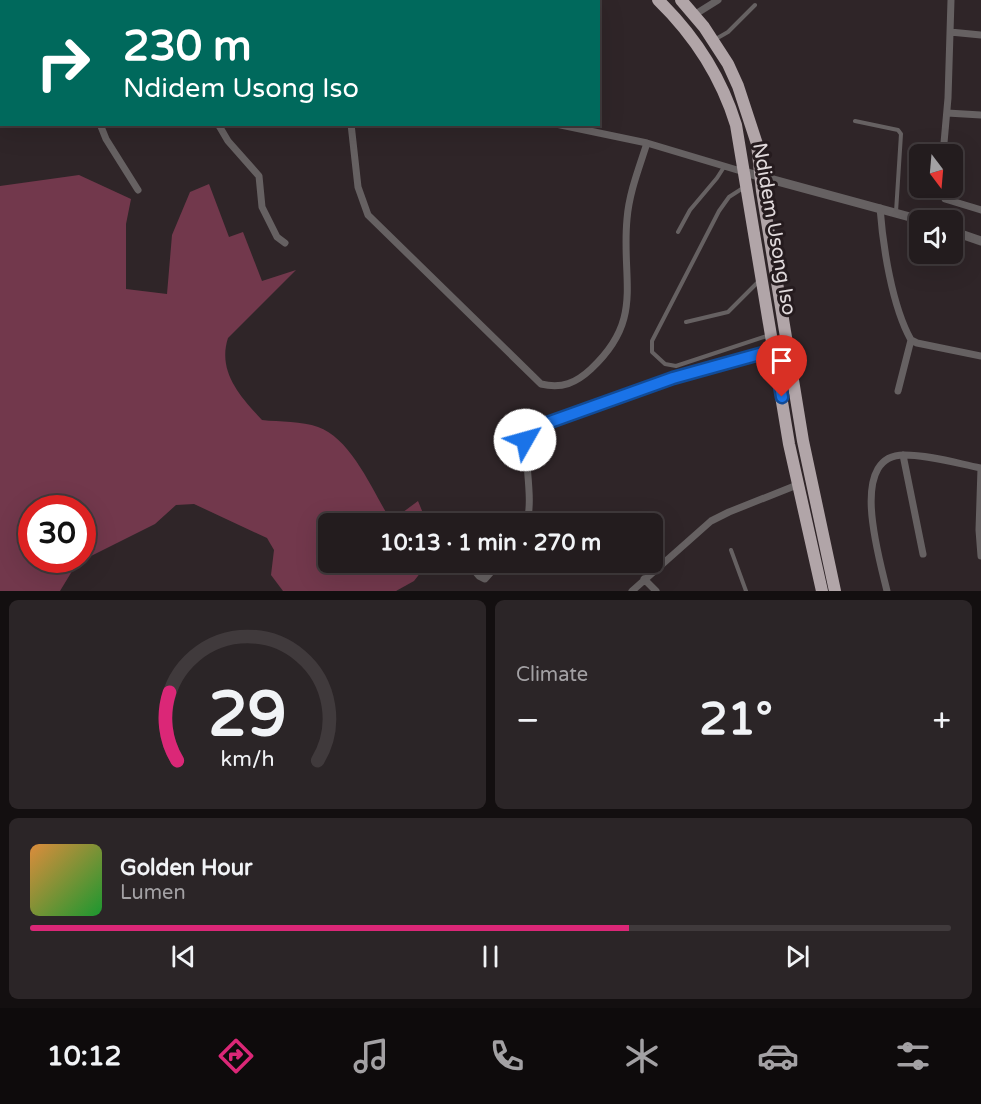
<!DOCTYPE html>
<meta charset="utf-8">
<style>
body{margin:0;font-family:"Varela Round",sans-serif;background:#2b2527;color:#f1f3f6;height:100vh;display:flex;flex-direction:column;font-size:22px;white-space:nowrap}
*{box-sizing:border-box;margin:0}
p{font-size:20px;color:#a3a1a4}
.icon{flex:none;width:33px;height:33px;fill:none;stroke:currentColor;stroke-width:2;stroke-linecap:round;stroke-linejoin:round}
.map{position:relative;height:591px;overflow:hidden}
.side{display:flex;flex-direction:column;gap:9px;padding:9px;background:#130f10;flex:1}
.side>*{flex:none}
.hud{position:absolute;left:0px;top:0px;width:600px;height:126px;box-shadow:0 6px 24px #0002,0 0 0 2px #403a3c;background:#00695c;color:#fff;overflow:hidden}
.needle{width:39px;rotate:164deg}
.fabs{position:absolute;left:909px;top:144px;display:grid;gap:12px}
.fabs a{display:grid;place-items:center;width:54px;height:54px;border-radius:9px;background:#231c1e;box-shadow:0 6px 24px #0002,0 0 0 2px #403a3c;font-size:30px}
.speed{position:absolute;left:18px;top:495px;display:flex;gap:12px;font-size:30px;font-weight:700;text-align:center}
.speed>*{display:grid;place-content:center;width:78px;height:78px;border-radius:50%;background:#231c1e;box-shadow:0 6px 24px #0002,0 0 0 2px #403a3c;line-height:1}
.speed .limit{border:9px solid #d22;background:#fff;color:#111}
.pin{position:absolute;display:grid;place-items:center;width:51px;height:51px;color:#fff;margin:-62px -26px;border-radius:50% 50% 50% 0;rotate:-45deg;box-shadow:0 0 6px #0007}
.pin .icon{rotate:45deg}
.me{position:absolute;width:66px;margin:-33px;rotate:52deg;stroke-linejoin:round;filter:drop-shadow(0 0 4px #0008)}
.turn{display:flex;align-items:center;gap:21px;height:126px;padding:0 24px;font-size:27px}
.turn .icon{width:78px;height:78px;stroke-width:2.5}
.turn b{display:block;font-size:42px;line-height:51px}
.big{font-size:45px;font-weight:800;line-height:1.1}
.side .card{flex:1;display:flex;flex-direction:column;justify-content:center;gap:9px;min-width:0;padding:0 21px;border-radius:9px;background:#2b2527}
.side .dial{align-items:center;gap:0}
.dial svg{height:156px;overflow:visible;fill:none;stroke:#403a3c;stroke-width:7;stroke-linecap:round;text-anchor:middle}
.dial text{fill:#f1f3f6;stroke:none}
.song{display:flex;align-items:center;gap:18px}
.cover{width:72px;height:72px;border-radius:9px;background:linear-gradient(135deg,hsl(30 70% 55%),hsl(130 70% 35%))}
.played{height:6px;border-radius:3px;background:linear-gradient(90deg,#db2777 65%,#403a3c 65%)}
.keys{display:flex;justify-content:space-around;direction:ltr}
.heat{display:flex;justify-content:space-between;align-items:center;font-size:33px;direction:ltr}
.side .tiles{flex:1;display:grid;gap:9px;grid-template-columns:1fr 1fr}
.card:last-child{grid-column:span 2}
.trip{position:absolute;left:318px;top:513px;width:345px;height:60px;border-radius:9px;background:#231c1e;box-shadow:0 6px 24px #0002,0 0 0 2px #403a3c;font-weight:800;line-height:60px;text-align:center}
.menu{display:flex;height:96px;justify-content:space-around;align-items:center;background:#0e0b0c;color:#a3a1a4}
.menu .icon{width:42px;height:42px}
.menu .on{color:#db2777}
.menu b{font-size:27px;color:#f1f3f6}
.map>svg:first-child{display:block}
.green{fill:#72384c;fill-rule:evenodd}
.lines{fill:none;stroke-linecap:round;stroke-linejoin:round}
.service{stroke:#666162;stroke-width:4}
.minor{stroke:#666162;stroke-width:7}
.tertiary{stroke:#666162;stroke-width:9}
.trunk{stroke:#b1a5a8;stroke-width:12}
.route-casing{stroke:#114b97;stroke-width:15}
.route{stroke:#1a73e8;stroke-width:10}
.labels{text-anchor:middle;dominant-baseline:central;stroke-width:6;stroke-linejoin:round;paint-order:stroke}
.street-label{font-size:20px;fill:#e1dadc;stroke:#251b1e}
</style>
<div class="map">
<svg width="981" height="591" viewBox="0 0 981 591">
<rect width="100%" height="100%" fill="#2f2528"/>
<path class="green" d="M79,175L131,199L126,224V289L167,294L172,235L190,192L209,184L229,237L243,232L262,281L296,270L228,338C217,372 241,397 262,420C280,422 302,421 318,427C351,438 374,493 391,521L418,501L427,523L328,524V562L428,563L414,581L396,591H283L271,575L274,550L267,538L194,504L176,505L155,524L77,563L60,591H0V186ZM32,508H82V560H32Z"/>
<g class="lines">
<path class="service" d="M714,40L728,32L755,5
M855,121L898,130L901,134L896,212
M743,188L729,197L719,211L652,341V352L665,364L676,366L770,335
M678,232L690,210L717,178L724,167
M686,322L728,312L759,281
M731,550L746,591"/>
<path class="minor" d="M338,0L339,2
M259,1V2
M64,2V0
M694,15L718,0
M950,32L981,35
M0,112L2,111
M947,113L981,115
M100,124L106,139L138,190
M218,124L228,141L259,176L262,207L277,237L285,243
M351,124L358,187L368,215L541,384C562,389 576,383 591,369C645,319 621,281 627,219C629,193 639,168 647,143
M556,124L647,143L744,172
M943,154L948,98L951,0
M940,188L945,199L981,210
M880,208C883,247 892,306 911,340L917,343L981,356
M898,391L911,340
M903,455L923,554
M981,468L979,530L981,556
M526,524C536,498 519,442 530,431L673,378L774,350
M467,562L479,576L485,579L500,562
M644,579L656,591
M632,591L711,521L729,512L797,485
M887,591C880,560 847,455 904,455C929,455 956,463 981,468"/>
<path class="tertiary" d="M744,172L921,220
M952,231L981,241"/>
<path class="trunk" d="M658,0C695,36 721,76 736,125L789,444L822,591
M681,0L704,27L728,64L738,86L757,144L762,191L803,441L835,591"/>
</g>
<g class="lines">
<g class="route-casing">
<path id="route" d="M525,440L526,434L536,427L673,378L774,350L782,397"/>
</g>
<use href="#route" class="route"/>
</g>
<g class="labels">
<g class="street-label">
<text transform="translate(774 229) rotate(80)">Ndidem Usong Iso</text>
</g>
</g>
</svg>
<div class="fabs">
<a><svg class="needle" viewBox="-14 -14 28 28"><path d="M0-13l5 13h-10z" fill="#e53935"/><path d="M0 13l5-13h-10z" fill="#a3a1a4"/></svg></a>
<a><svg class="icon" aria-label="sound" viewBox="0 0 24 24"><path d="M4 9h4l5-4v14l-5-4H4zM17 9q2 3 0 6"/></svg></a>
</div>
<div class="speed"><div class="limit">30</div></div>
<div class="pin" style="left:782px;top:397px;background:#d93025"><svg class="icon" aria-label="arrive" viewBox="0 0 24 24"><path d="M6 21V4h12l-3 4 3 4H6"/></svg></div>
<svg class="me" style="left:525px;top:440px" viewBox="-20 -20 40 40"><circle r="19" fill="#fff"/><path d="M0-13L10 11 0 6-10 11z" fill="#1a73e8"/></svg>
<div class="trip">10:13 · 1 min · 270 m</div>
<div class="hud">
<div class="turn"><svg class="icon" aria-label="right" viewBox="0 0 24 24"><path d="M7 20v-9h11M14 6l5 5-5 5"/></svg><div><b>230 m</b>Ndidem Usong Iso</div></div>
</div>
</div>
<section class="side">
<div class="tiles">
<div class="card dial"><svg viewBox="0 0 100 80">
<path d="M14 69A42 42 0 1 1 86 69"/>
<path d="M14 69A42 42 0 0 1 10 34" stroke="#db2777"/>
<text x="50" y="56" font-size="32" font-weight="700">29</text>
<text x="50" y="72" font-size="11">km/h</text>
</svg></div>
<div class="card"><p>Climate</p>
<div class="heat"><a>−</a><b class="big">21°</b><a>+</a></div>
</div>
<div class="card">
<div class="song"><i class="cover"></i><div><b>Golden Hour</b><p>Lumen</p></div></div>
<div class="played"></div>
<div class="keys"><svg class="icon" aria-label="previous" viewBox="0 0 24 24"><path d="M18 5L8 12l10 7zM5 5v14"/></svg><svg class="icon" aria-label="pause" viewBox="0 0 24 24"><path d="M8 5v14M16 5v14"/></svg><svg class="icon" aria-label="next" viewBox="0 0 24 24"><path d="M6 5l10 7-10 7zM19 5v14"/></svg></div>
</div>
</div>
</section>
<nav class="menu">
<b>10:12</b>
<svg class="icon on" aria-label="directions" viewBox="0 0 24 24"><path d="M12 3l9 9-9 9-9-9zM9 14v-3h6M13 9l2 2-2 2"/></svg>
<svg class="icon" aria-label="music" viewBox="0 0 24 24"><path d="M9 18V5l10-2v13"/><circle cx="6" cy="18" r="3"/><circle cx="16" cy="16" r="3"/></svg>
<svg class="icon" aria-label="phone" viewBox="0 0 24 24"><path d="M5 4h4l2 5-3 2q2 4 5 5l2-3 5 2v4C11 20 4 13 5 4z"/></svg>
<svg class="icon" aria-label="climate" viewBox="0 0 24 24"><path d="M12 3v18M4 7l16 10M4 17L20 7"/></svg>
<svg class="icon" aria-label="car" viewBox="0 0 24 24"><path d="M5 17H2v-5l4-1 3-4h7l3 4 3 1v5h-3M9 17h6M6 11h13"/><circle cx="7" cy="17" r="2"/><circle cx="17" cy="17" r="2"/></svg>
<svg class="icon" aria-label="filters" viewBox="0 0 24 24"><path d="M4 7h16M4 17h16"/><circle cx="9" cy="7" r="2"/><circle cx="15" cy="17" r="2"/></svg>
</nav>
